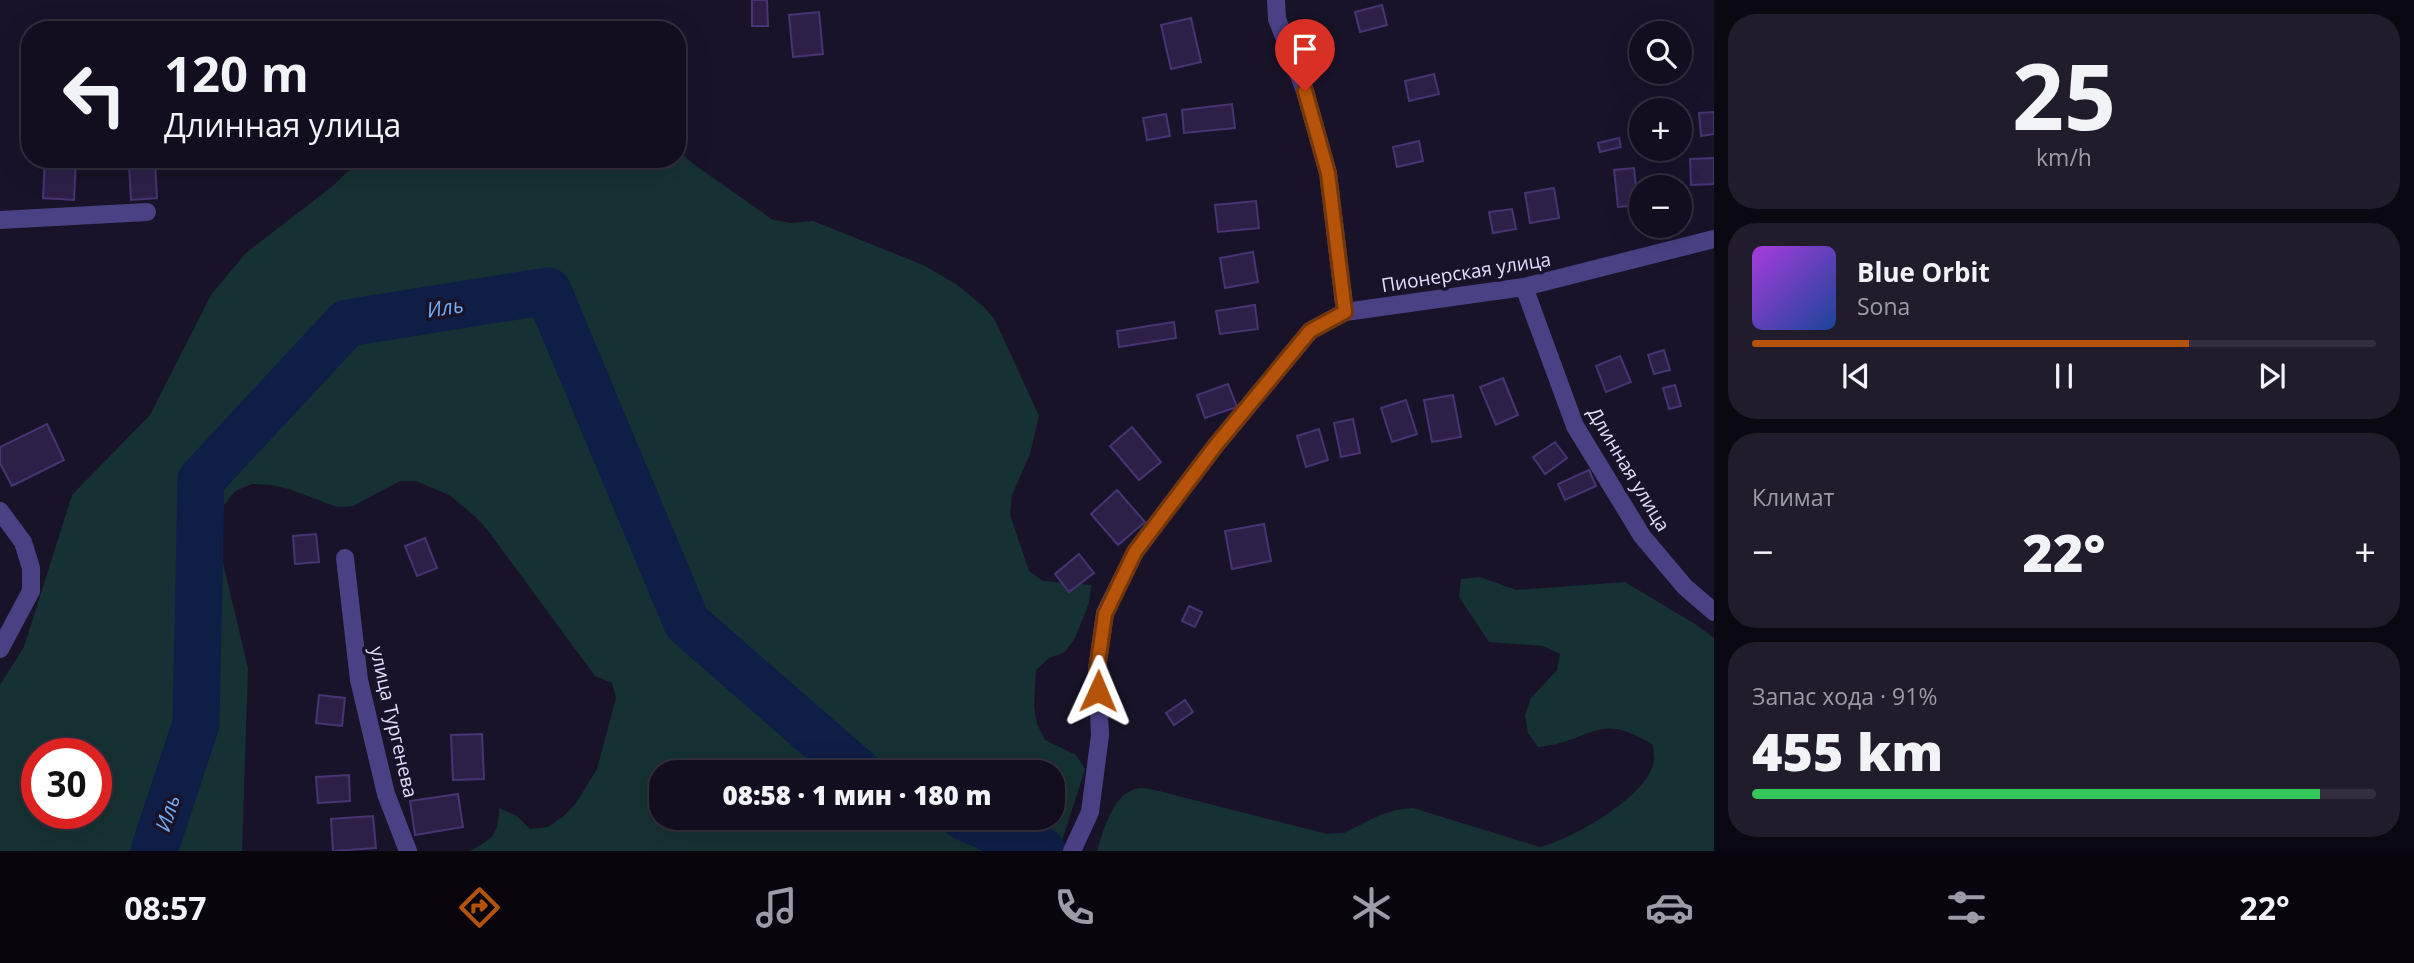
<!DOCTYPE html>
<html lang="ru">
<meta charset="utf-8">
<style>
body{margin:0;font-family:"Open Sans",sans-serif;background:#201c2c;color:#f1f3f6;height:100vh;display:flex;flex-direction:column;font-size:26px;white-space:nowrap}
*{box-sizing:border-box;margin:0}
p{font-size:23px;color:#9d9ca4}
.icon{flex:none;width:38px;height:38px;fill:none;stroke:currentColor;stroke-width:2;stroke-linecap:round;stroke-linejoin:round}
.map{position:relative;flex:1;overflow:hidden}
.sheet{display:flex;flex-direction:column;gap:14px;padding:14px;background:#0a0811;width:700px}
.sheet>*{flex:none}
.hud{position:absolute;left:21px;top:21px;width:665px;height:147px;border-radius:28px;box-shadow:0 7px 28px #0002,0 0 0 2px #322e3d;background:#130e1f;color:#f1f3f6;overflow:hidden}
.tools{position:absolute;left:1629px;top:21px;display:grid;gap:14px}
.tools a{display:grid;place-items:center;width:63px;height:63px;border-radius:50%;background:#130e1f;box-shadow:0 7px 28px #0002,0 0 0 2px #322e3d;font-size:35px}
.speed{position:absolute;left:21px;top:738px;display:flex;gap:14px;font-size:35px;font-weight:700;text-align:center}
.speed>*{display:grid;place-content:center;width:91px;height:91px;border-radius:50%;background:#130e1f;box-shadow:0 7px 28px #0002,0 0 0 2px #322e3d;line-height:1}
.speed .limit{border:10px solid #d22;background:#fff;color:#111}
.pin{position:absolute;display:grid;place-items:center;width:60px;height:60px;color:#fff;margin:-72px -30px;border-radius:50% 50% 50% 0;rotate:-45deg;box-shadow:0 0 7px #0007}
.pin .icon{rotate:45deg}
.me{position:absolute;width:77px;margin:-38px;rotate:1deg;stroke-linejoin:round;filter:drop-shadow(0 0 5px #0008)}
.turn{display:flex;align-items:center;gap:24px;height:147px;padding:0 28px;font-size:32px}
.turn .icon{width:91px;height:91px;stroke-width:2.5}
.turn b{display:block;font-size:49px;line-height:60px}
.big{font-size:52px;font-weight:800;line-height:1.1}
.sheet .widget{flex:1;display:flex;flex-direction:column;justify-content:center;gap:10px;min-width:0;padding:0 24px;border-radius:28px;background:#201c2c}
.sheet .dial{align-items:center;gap:0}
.dial b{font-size:91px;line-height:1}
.song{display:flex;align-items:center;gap:21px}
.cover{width:84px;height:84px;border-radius:10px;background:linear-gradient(135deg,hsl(280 70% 55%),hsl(220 70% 35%))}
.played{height:7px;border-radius:4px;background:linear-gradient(90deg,#b45309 70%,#322e3d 70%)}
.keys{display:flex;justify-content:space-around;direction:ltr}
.heat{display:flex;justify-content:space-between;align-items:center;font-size:38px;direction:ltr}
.charge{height:10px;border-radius:5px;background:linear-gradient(90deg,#34c759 91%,#322e3d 0)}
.trip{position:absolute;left:649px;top:760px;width:416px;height:70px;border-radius:28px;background:#130e1f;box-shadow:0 7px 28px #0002,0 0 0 2px #322e3d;font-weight:800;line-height:70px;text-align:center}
.dock{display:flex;height:112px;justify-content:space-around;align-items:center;background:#08060c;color:#9d9ca4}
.dock .icon{width:49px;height:49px}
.dock .selected{color:#b45309}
.dock b{font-size:32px;color:#f1f3f6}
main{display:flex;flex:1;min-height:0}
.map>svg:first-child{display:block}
.green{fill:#163133;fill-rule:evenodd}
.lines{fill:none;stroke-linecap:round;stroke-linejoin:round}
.river{stroke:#0f1e46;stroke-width:47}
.building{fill:#2c2049;stroke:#463473;stroke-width:2}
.minor{stroke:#4a4185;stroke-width:18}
.route-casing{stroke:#753606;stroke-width:18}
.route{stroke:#b45309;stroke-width:12}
.labels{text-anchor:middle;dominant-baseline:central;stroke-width:7;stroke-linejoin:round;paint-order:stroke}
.street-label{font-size:19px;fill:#e4ddfd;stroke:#191329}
.water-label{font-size:21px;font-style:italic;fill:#73acf5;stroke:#191329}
</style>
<main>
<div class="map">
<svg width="1714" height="851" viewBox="0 0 1714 851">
<rect width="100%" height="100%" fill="#191329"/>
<path class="green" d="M677,149L692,163L773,220L792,223L813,221L923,265L956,284L984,307L995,320L1039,416L1030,454L1012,495L1010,515L1029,571L1043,581L1091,585L1089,603L1075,638L1065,652L1049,658L1036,670L1034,706L1037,724L1045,740L1076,755L1085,769L1063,838L1057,851H470C492,839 499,835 499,808L517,816L530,829L548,827L564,816L576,803L597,769L616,698L612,683L595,676L489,532L476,517L449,495L416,481H400L353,506L337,507L289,489L271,485L252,484L235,491L224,505L217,538L248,668L242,851H0V685L24,647L72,495L150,415L211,295L246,253L334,185L346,173L369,159H677ZM37,754H96V814H37ZM662,772H1054V817H662Z
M1480,577L1516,590L1625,582L1695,624L1714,638V851H1097C1104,830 1113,790 1141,788C1147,788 1154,790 1159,791L1327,834L1344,833L1380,815L1396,810L1413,808L1540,847C1572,839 1648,797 1654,761C1655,756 1653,750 1653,745C1597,709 1592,742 1538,747L1528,733L1525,715L1531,698L1557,670L1560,654L1543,646L1489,642L1459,597L1461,579Z"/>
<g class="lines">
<path class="river" d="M964,817L1042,851
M154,851L196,724L201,480L347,323L548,291L687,623L858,772"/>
</g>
<path class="building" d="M752,0H767L768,26H752Z
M1382,5L1387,25L1360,32L1355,12Z
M819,12L823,54L793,57L789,15Z
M1191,18L1201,62L1171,69L1161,25Z
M1434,74L1439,94L1409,101L1405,81Z
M1232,104L1235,128L1184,133L1182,110Z
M1714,112V134L1701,136L1699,113Z
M1166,114L1170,136L1147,140L1143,118Z
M1619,138L1621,147L1600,152L1598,143Z
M1419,141L1423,161L1397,167L1393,147Z
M1714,158V184L1691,185L1690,159Z
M45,159H76L74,200L43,198Z
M155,161L157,198L131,200L129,163Z
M1634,168L1638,205L1618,207L1614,170Z
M1554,188L1559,218L1530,223L1525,193Z
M1256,201L1259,228L1218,232L1215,205Z
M1512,209L1516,229L1493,233L1489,212Z
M1253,252L1258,282L1225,288L1220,258Z
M1255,305L1258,329L1220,334L1216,311Z
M1174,322L1176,338L1119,347L1117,331Z
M1664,350L1670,370L1654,374L1648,355Z
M1620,356L1631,382L1606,392L1596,366Z
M1503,378L1518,415L1496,425L1480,387Z
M1228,384L1237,407L1205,418L1197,395Z
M1675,385L1681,406L1669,409L1663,388Z
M1453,395L1461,437L1432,442L1424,400Z
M1406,400L1417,434L1392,442L1381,408Z
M1353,419L1360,453L1341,457L1334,423Z
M47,424L64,460L12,486L0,463V447Z
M1132,427L1161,462L1139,480L1110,446Z
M1319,429L1328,460L1306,467L1297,436Z
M1555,442L1567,458L1545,474L1533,457Z
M1589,470L1596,486L1565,500L1558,484Z
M1117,490L1145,522L1118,545L1091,514Z
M1264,524L1271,561L1232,569L1225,531Z
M316,534L319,562L295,564L293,536Z
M425,538L437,568L417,576L405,546Z
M1079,554L1094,573L1069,592L1055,574Z
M1189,606L1202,612L1195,627L1182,621Z
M319,695L345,698L342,726L316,723Z
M1185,700L1193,712L1174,725L1166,713Z
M482,734L484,779L453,780L451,735Z
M349,775L350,801L318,803L316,777Z
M458,794L463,827L415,835L410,801Z
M373,816L376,848L333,851L331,819Z"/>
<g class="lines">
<path class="minor" d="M1276,0L1277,19L1305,91L1328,173L1345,312
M0,220L147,212
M1524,287L1575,426L1642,536L1685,587L1714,612
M0,511L23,542L31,568V591L0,649
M345,558L359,680L386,794L408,851
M1072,851L1090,812L1100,735L1097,669L1105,613L1135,552L1216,445L1310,331L1345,312L1524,287L1714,239"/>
</g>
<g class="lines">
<g class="route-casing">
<path id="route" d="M1098,691L1097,669L1105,614L1135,552L1216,445L1310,331L1345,312L1328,173L1305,91"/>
</g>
<use href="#route" class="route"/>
</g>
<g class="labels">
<g class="street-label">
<text transform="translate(1466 272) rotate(-9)">Пионерская улица</text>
<text transform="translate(1629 469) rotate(59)">Длинная улица</text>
<text transform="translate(394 722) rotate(77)">улица Тургенева</text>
</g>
<g class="water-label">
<text transform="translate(445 307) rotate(-9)">Иль</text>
<text transform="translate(167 813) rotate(-72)">Иль</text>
</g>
</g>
</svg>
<div class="tools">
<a><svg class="icon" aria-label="search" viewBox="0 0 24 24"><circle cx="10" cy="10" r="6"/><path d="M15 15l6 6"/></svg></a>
<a>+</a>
<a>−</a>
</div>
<div class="speed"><div class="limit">30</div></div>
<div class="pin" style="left:1305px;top:91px;background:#d93025"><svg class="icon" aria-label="arrive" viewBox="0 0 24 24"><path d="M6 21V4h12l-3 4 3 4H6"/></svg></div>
<svg class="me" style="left:1098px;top:691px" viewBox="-20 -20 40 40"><path d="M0-17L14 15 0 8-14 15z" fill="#b45309" stroke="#fff" stroke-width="4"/></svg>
<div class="trip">08:58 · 1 мин · 180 m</div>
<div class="hud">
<div class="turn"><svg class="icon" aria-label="left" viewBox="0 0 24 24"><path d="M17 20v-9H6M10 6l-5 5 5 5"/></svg><div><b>120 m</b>Длинная улица</div></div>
</div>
</div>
<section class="sheet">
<div class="widget dial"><b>25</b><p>km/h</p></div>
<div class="widget">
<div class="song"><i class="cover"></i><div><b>Blue Orbit</b><p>Sona</p></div></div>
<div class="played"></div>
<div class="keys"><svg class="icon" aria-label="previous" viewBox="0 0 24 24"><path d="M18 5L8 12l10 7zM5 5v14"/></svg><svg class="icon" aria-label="pause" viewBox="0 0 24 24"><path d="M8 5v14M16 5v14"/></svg><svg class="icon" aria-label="next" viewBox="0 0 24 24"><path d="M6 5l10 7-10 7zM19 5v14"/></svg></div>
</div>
<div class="widget"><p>Климат</p>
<div class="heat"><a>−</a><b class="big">22°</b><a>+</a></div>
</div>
<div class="widget"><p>Запас хода · 91%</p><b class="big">455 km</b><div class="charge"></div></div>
</section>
</main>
<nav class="dock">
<b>08:57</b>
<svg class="icon selected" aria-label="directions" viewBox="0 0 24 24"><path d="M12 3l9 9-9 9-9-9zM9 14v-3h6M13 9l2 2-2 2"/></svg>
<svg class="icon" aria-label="music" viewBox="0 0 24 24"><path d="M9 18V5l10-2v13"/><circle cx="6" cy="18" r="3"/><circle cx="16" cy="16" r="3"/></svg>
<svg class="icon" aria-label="phone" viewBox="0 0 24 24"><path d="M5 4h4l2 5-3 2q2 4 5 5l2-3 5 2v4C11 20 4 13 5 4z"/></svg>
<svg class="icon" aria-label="climate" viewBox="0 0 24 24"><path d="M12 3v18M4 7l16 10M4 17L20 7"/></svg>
<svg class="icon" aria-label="car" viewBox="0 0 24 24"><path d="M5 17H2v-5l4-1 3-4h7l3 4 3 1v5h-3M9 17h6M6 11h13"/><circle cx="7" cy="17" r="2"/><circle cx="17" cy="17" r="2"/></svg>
<svg class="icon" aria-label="filters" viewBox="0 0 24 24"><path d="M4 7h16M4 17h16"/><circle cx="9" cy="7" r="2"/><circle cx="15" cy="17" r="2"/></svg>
<b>22°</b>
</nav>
